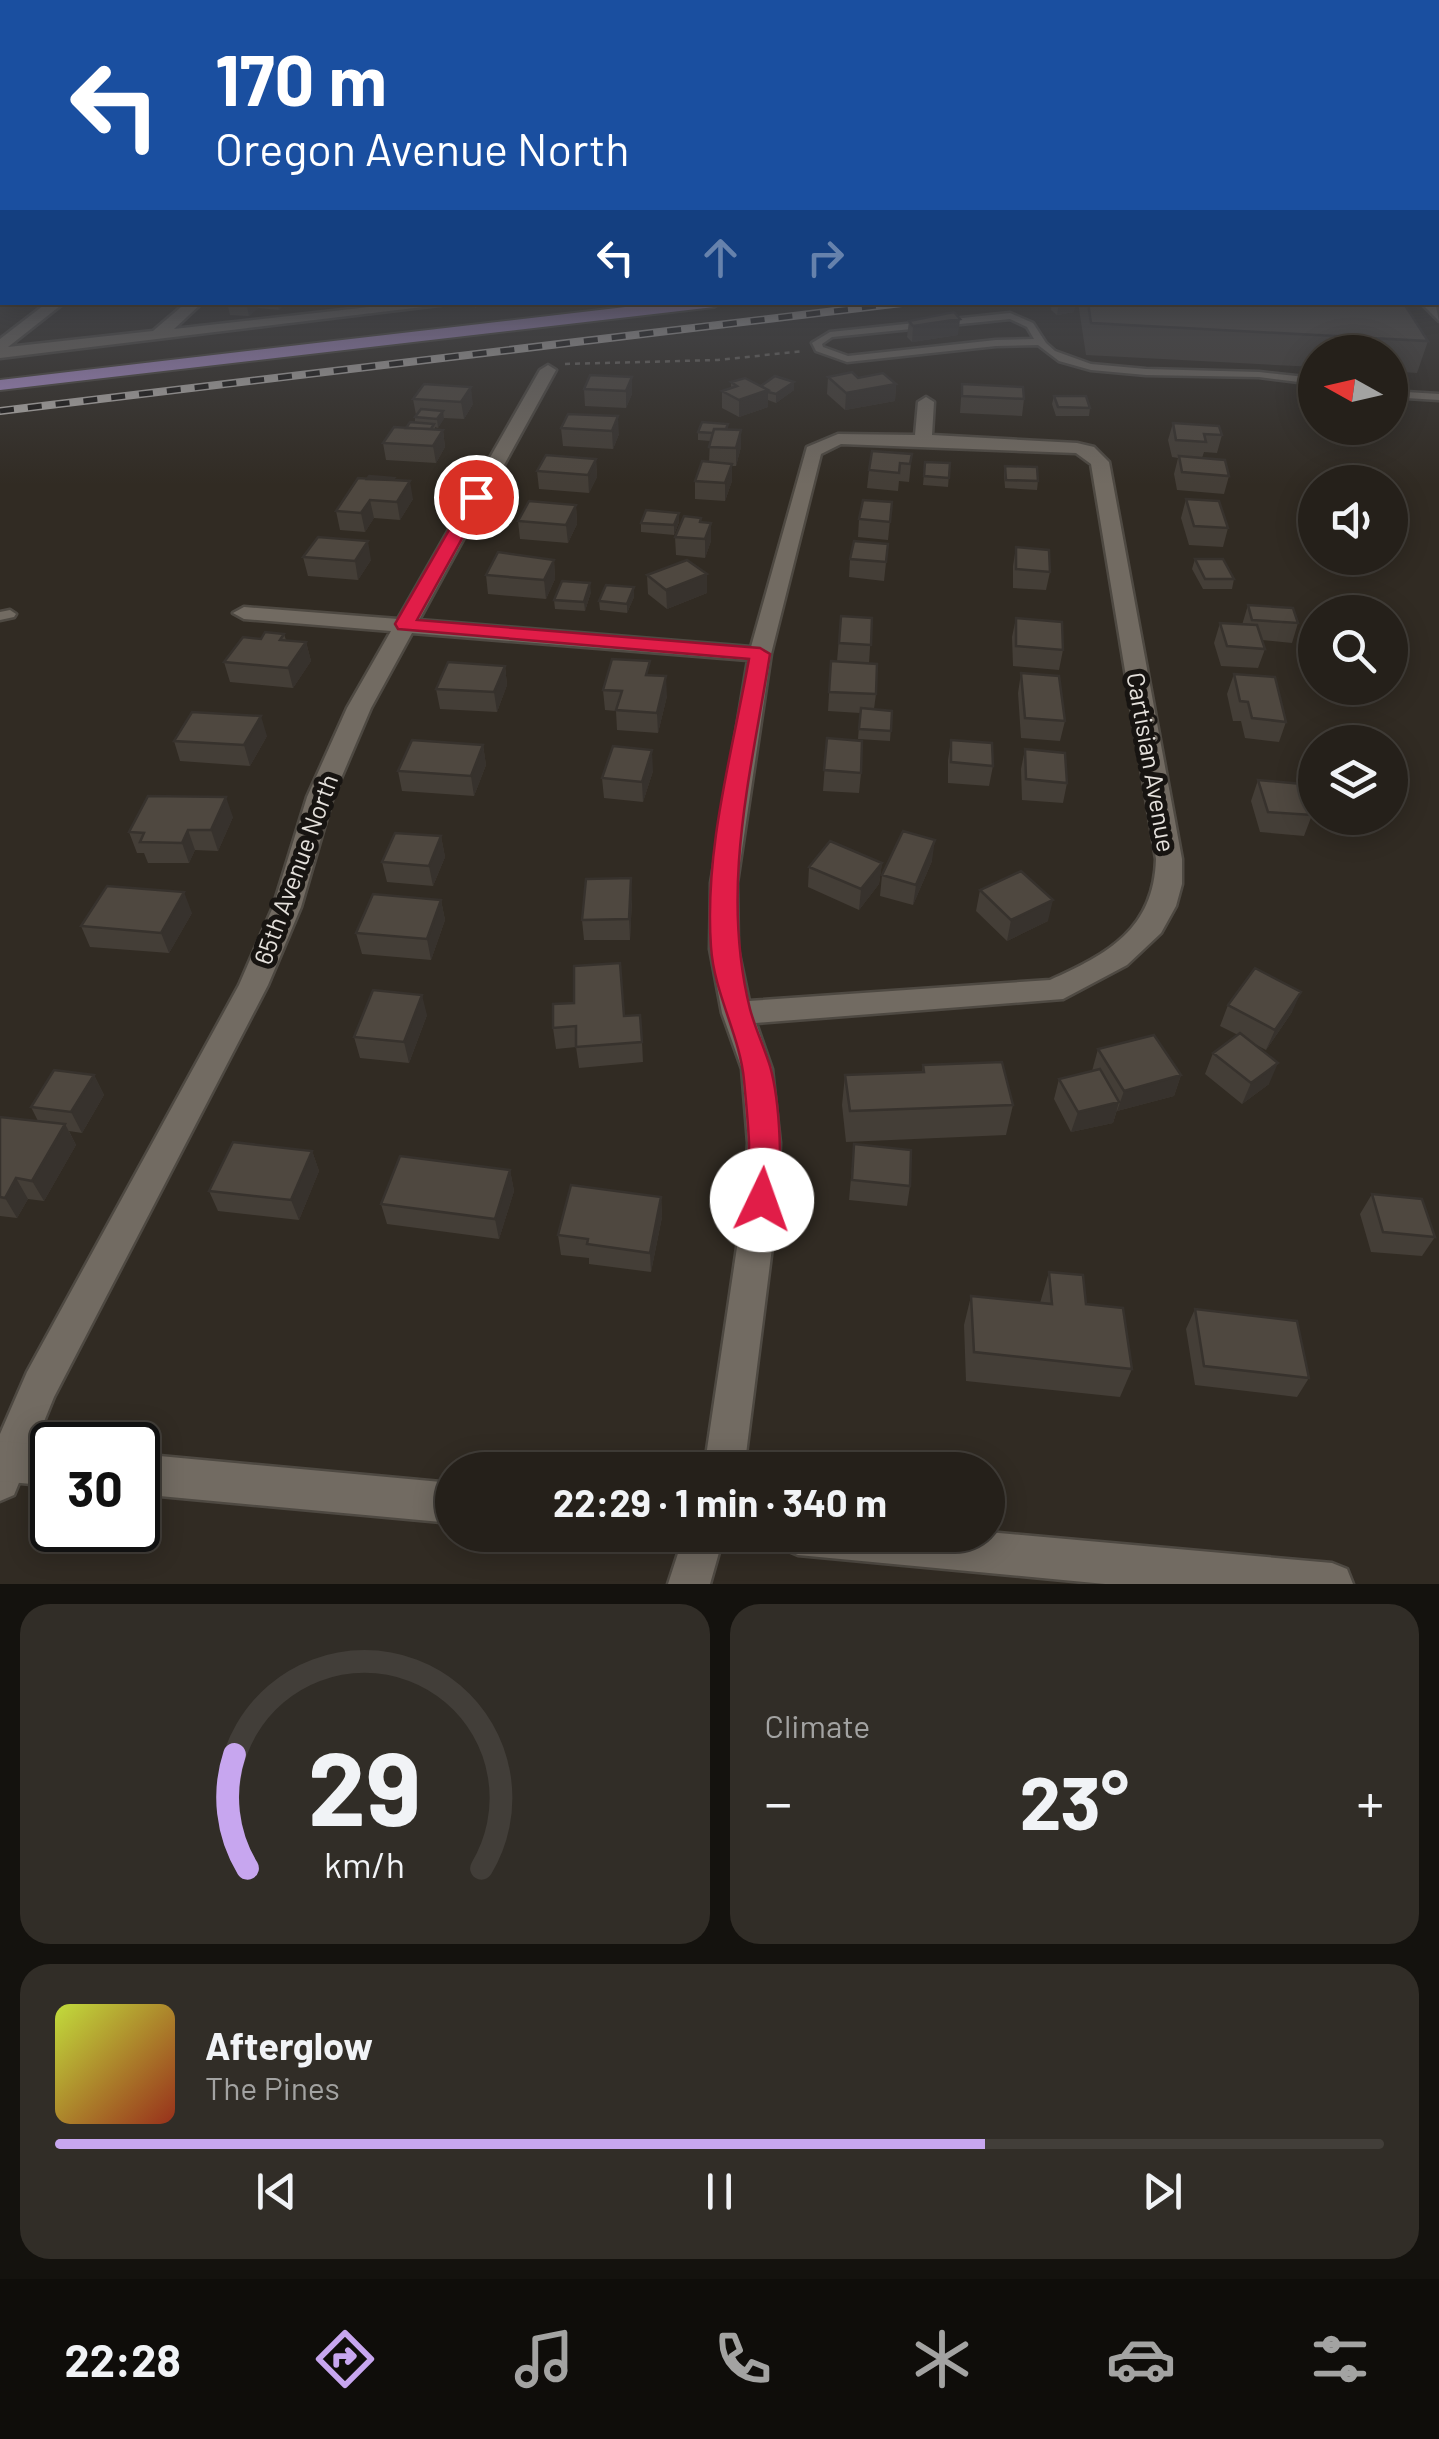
<!DOCTYPE html>
<meta charset="utf-8">
<style>
body{margin:0;font-family:Barlow,sans-serif;background:#312d27;color:#f1f3f6;height:100vh;display:flex;flex-direction:column;font-size:38px;white-space:nowrap}
*{box-sizing:border-box;margin:0}
p{font-size:32px;color:#a3a3a2}
.icon{flex:none;width:55px;height:55px;fill:none;stroke:currentColor;stroke-width:2;stroke-linecap:round;stroke-linejoin:round}
.map{position:relative;height:1584px;overflow:hidden}
.side{display:flex;flex-direction:column;gap:20px;padding:20px;background:#14120e;flex:1}
.side>*{flex:none}
.banner{position:absolute;left:0px;top:0px;width:1440px;height:305px;box-shadow:0 5px 25px #0003,0 0 0 2px #423e39;background:#1a4fa0;color:#fff;overflow:hidden}
.needle{width:65px;rotate:278deg}
.fabs{position:absolute;left:1298px;top:335px;display:grid;gap:20px}
.fabs a{display:grid;place-items:center;width:110px;height:110px;border-radius:50%;background:#25201a;box-shadow:0 5px 25px #0003,0 0 0 2px #423e39;font-size:50px}
.speed{position:absolute;left:30px;top:1422px;display:flex;gap:20px;font-size:50px;font-weight:700;text-align:center}
.speed>*{display:grid;place-content:center;width:130px;height:130px;border-radius:50%;background:#25201a;box-shadow:0 5px 25px #0003,0 0 0 2px #423e39;line-height:1}
.speed .limit{border:5px solid #111;border-radius:15px;background:#fff;color:#111}
.pin{position:absolute;display:grid;place-items:center;width:85px;height:85px;color:#fff;margin:-42px;border:5px solid #fff;border-radius:50%;box-shadow:0 2px 10px #0007}
.me{position:absolute;width:110px;margin:-55px;rotate:3deg;stroke-linejoin:round;filter:drop-shadow(0 0 8px #0008)}
.turn{display:flex;align-items:center;gap:35px;height:210px;padding:0 50px;font-size:45px}
.turn .icon{width:130px;height:130px;stroke-width:2.5}
.turn b{display:block;font-size:70px;line-height:85px}
.lanes{display:flex;align-items:center;height:95px;padding:0 50px;background:#0003;justify-content:center;gap:50px;direction:ltr}
.lanes .off{opacity:.35}
.big{font-size:75px;font-weight:700;line-height:1.1}
.side .card{flex:1;display:flex;flex-direction:column;justify-content:center;gap:15px;min-width:0;padding:0 35px;border-radius:30px;background:#312d27}
.side .dial{align-items:center;gap:0}
.dial svg{height:260px;overflow:visible;fill:none;stroke:#423e39;stroke-width:7;stroke-linecap:round;text-anchor:middle}
.dial text{fill:#f1f3f6;stroke:none}
.song{display:flex;align-items:center;gap:30px}
.cover{width:120px;height:120px;border-radius:15px;background:linear-gradient(135deg,hsl(70 70% 55%),hsl(10 70% 35%))}
.played{height:10px;border-radius:5px;background:linear-gradient(90deg,#c7a6ef 70%,#423e39 70%)}
.keys{display:flex;justify-content:space-around;direction:ltr}
.heat{display:flex;justify-content:space-between;align-items:center;font-size:55px;direction:ltr}
.side .tiles{flex:1;display:grid;gap:20px;grid-template-columns:1fr 1fr}
.card:last-child{grid-column:span 2}
.trip{position:absolute;left:435px;top:1452px;width:570px;height:100px;border-radius:50px;background:#25201a;box-shadow:0 5px 25px #0003,0 0 0 2px #423e39;font-weight:700;line-height:100px;text-align:center}
.dock{display:flex;height:160px;justify-content:space-around;align-items:center;background:#0f0d0a;color:#a3a3a2}
.dock .icon{width:70px;height:70px}
.dock .current{color:#c7a6ef}
.dock b{font-size:45px;color:#f1f3f6}
.map>svg:first-child{display:block}
.lines{fill:none;stroke-linecap:round;stroke-linejoin:round}
.service-casing{stroke:#4e4942;stroke-width:5}
.minor-casing{stroke:#4e4942;stroke-width:5}
.tertiary-casing{stroke:#4e4942;stroke-width:5}
.trunk-casing{stroke:#4e4942;stroke-width:4}
.path{stroke:#6e6962;stroke-width:2.5;stroke-dasharray:5 5;stroke-linecap:butt}
.service{fill:#726b62;fill-rule:evenodd}
.minor{fill:#726b62;fill-rule:evenodd}
.tertiary{fill:#726b62;fill-rule:evenodd}
.trunk{fill:#ae90cd;fill-rule:evenodd}
.rail-casing{stroke:#b7b2ad;stroke-width:8}
.rail{stroke:#171411;stroke-width:5;stroke-dasharray:14;stroke-linecap:butt}
.wall{fill:#443e37}
.shaded-wall{fill:#37322d}
.building{fill:#4f4840;stroke:#37322d;stroke-width:2.5}
.route{fill:#e11d48;stroke:#92132f;stroke-width:2.5}
.labels{text-anchor:middle;dominant-baseline:central;stroke-width:10;stroke-linejoin:round;paint-order:stroke}
.street-label{font-size:25px;fill:#e5e1dc;stroke:#171411}
</style>
<div class="map">
<svg width="1439" height="1584" viewBox="0 0 1439 1584">
<rect width="100%" height="100%" fill="#312b23"/>
<g class="lines">
<g class="service-casing">
<path id="service" d="M1010,313L1033,323L1046,343L1055,351L1091,364L1146,369L1259,372L1315,378V384L1259,377L1146,375L1091,370L1059,361L1038,345L996,346L847,362L816,351L812,343L830,332ZM1010,319L1027,327L1034,339L996,340L848,356L823,347L822,344L832,337Z
M1390,369L1393,370L1406,392L1439,394V400L1390,397V391H1396L1390,381Z
M10,610L16,614L14,617L0,620V612Z"/>
</g>
<g class="minor-casing">
<path id="minor" d="M0,263H2V270H0Z
M48,302H65L8,347L153,331L187,302H203L174,329L413,302H464L0,358V339Z
M548,365L556,370L419,620L751,647L807,447L838,434L915,435L918,402L926,397L934,402L932,435L1077,443L1094,447L1109,462L1182,859V884L1176,906L1161,933L1127,965L1063,999L756,1023L772,1069L780,1143L778,1200L744,1470H704L744,1200L748,1143L742,1069L722,1013L710,949L711,883L748,660L412,633L371,708L333,797L301,907L268,985L54,1397L14,1495L0,1501V1434L27,1372L239,985L273,907L307,797L347,708L391,631L244,619L233,613L244,607L398,619L540,370ZM841,444L1076,453L1091,464L1156,859C1154,929 1108,954 1050,980L749,1001L738,949L737,883L771,654L821,454Z
M684,1535H724L710,1584H668Z"/>
</g>
<g class="tertiary-casing">
<path id="tertiary" d="M1420,302H1435L1439,321Z
M0,1441L52,1446V1486L0,1481Z
M138,1454L452,1483V1523L138,1494Z
M988,1532L1332,1563L1347,1569L1353,1584H1105L798,1555L784,1549L778,1535H988Z"/>
</g>
<g class="trunk-casing">
<path id="trunk" d="M668,302H722L714,307L0,390V380Z"/>
</g>
<path class="path" d="M475,306L504,302
M565,364L718,360L804,351"/>
<use href="#service" class="service"/>
<use href="#minor" class="minor"/>
<use href="#tertiary" class="tertiary"/>
<use href="#trunk" class="trunk"/>
<g class="rail-casing">
<path id="rail" d="M0,411L910,302"/>
</g>
<use href="#rail" class="rail"/>
</g>
<path class="wall" d="M227,302H286L279,310L258,308L249,316L230,315Z
M1052,302H1075L1074,312L1057,315L1051,310Z
M1078,302H1403L1428,341L1417,373L1390,371V352H1315V367L1086,355Z
M909,321L958,335L912,342L907,337Z
M632,377V394L626,408L585,406L584,389Z
M828,377L858,378L896,384L895,401L845,410L827,394Z
M731,382L761,386L794,382V390L776,403L768,400V407L739,417L722,408V391L731,388Z
M424,384L473,404L464,419L444,418L438,428L435,427V429L443,430L445,447L436,463L386,460L383,443L415,423V417L416,415L413,399Z
M962,384L1024,399L1022,416L960,413Z
M1054,396L1090,408L1089,416H1056L1052,404Z
M568,414L619,434L613,449L563,446L561,428Z
M1173,423L1222,435L1217,453L1204,452L1202,458L1229,476L1224,494L1177,490L1174,474L1178,458L1172,457L1168,440Z
M728,424V429L741,447L736,466H732V481L725,501L695,499V481L709,462L710,441L698,440V432Z
M912,454L909,482L899,481L898,491L867,488L869,470Z
M596,459L597,477L589,493L539,489L537,471Z
M925,462L950,463L948,487L923,485Z
M1005,466L1038,481L1037,490L1005,488L1004,474Z
M394,480L413,499L400,520L374,518L365,532L340,530L336,511Z
M1186,499L1228,528L1223,547L1189,545L1181,518Z
M892,502L888,540L858,537L859,519Z
M576,505L577,524L568,543L520,539L518,521Z
M679,513V522L674,535L641,532V523Z
M701,518V522L711,523V541L705,558L676,555L675,537Z
M888,544L884,581L849,577L850,559Z
M1016,547L1050,572L1046,590L1013,588V566Z
M303,557L371,560L358,580L308,576Z
M1195,559L1234,579L1232,589H1203L1192,569Z
M554,560L555,579L546,599L488,594L486,575Z
M707,574V593L667,609L648,594L647,575Z
M634,587V597L627,613L600,610L599,601Z
M591,592L585,611L555,609L554,600Z
M1248,605L1298,623L1292,643L1262,640L1265,649L1258,668L1221,666L1214,643L1220,623L1242,625Z
M841,616L872,618L869,663L876,694L874,709L892,711L890,741L858,739L860,713L828,711L831,661H837Z
M1016,618L1063,650L1059,670L1013,666L1012,637Z
M284,634L286,640L306,642L311,661L293,688L230,682L224,662L261,639Z
M505,666L507,685L497,712L440,709L436,689Z
M1021,673L1065,721L1060,741L1021,738L1018,693Z
M1234,674L1286,722L1279,742L1245,738L1241,721H1233L1227,694Z
M651,675L667,696L658,733L617,730L616,711L605,710L603,690Z
M267,736L250,766L180,761L174,741Z
M827,738L861,773L859,793L823,791Z
M951,740L993,766L989,786L948,783V760Z
M483,745L486,765L474,796L402,791L398,771Z
M1025,749L1067,783L1063,803L1022,800L1021,769Z
M653,771L643,802L604,798L602,778Z
M1258,780L1312,815L1304,836L1260,832L1251,801Z
M233,817L218,851L195,850L189,863H148L144,853H137L129,832Z
M441,836L445,857L433,886L387,882L382,862Z
M932,861L913,905L880,896L882,875Z
M882,863L879,884L859,910L808,887L809,867Z
M980,890L1048,921L1007,941L976,911Z
M632,899L630,940H584L582,920Z
M441,900L445,920L431,960L362,954L356,933Z
M192,913L169,953L90,947L81,926Z
M1228,1005L1292,1012L1266,1050L1251,1042L1269,1084L1242,1104L1205,1074L1213,1053L1238,1035L1220,1026Z
M427,1015L409,1063L360,1058L354,1037Z
M624,1016L642,1042L643,1062L579,1068L576,1047L556,1049L553,1028Z
M1098,1049L1181,1075L1174,1096L1117,1111V1110L1113,1123L1071,1132L1054,1099L1059,1079L1092,1071Z
M923,1065L1013,1105L1006,1135L846,1142L842,1105L845,1075L922,1072Z
M94,1075L104,1095L82,1133L69,1131L76,1145L44,1201L28,1199L17,1218L0,1216V1117L38,1121L31,1107Z
M854,1144L910,1186L907,1206L849,1200Z
M312,1151L319,1171L299,1220L218,1211L209,1191Z
M510,1170L514,1191L499,1239L387,1224L381,1204Z
M1372,1194L1435,1237L1422,1256L1371,1252L1360,1214Z
M661,1197L662,1217L651,1272L589,1264V1258L561,1255L558,1235Z
M1049,1272L1086,1304L1132,1369L1120,1397L966,1381L964,1325L971,1296L1040,1303Z
M1195,1309L1309,1378L1297,1397L1195,1385L1186,1329Z"/>
<path class="shaded-wall" d="M246,302H256L258,308L249,316Z
M277,302H286L279,310Z
M1059,302H1075L1074,312L1057,315Z
M960,319L958,335L912,342L913,326Z
M632,377V394L626,408V391Z
M794,382V390L776,403V394Z
M896,384L895,401L845,410L846,393Z
M471,387L473,404L464,419L461,402Z
M768,390V407L739,417V400Z
M443,411L444,419L438,428L437,419Z
M618,416L619,434L613,449L612,431Z
M443,430L445,447L436,463L433,446Z
M741,430V447L736,466V448Z
M596,459L597,477L589,493L588,475Z
M732,464V481L725,501V483Z
M410,481L413,499L400,520L397,502Z
M370,500L374,518L365,532L361,513Z
M576,505L577,524L568,543L566,525Z
M679,513V522L674,535V525Z
M711,523V541L705,558V539Z
M368,541L371,560L358,580L355,561Z
M554,560L555,579L546,599L544,580Z
M707,574V593L667,609L666,590Z
M590,583L591,592L585,611L584,602Z
M634,587V597L627,613V604Z
M306,642L311,661L293,688L288,668Z
M505,666L507,685L497,712L494,692Z
M666,676L667,696L658,733L657,713Z
M261,716L267,736L250,766L244,745Z
M483,745L486,765L474,796L471,776Z
M652,750L653,771L643,802L642,782Z
M226,797L233,817L218,851L211,830Z
M188,830L195,850L189,863L182,843Z
M441,836L445,857L433,886L429,866Z
M935,840L932,861L913,905L916,885Z
M882,863L879,884L859,910L861,889Z
M631,878L632,899L630,940L629,919Z
M184,892L192,913L169,953L161,933Z
M441,900L445,920L431,960L427,939Z
M1053,900L1048,921L1007,941L1011,920Z
M1301,992L1292,1012L1266,1050L1275,1030Z
M422,995L427,1015L409,1063L404,1042Z
M1278,1063L1269,1084L1242,1104L1251,1083Z
M94,1075L104,1095L82,1133L71,1112Z
M1181,1075L1174,1096L1117,1111L1124,1091Z
M1119,1102L1113,1123L1071,1132L1078,1112Z
M65,1124L76,1145L44,1201L32,1181Z
M312,1151L319,1171L299,1220L291,1200Z
M510,1170L514,1191L499,1239L495,1219Z
M16,1178L28,1199L17,1218L5,1198Z
M661,1197L662,1217L651,1272L650,1253Z"/>
<path class="building" d="M1088,302H1403L1428,341L1091,323Z
M954,312L960,319L913,326L909,321Z
M852,372L858,378L883,373L896,384L846,393L828,377Z
M590,375L632,377L626,391L584,389Z
M775,376L794,382L776,394L768,392V390L761,386Z
M745,378L768,390L739,400L722,391L737,386L731,382Z
M424,384L471,387L461,402L413,399Z
M962,384L1023,387L1024,399L962,396Z
M1054,396H1086L1090,408L1058,407Z
M421,409L443,411L437,419L415,417Z
M568,414L618,416L612,431L561,428Z
M410,422L434,424L431,429L406,428Z
M702,422L728,424L726,429H714L713,433L698,432Z
M1173,423L1219,426L1222,435L1204,434L1206,442L1176,440Z
M394,427L443,430L433,446L383,443Z
M714,429L741,430L736,448L709,447Z
M872,451L912,454L910,464L900,463L899,473L869,470Z
M546,455L596,459L588,475L537,471Z
M1179,456L1225,460L1229,476L1182,472Z
M702,461L732,464L725,483L695,481Z
M925,462L950,463L949,478L924,476Z
M1005,466L1037,467L1038,481L1006,480Z
M369,476L394,478L392,480L367,479Z
M358,478L410,481L397,502L370,500L361,513L336,511Z
M1186,499L1219,501L1228,528L1194,526Z
M863,500L892,502L890,522L859,519Z
M529,501L576,505L566,525L518,521Z
M646,510L679,513L674,525L641,523Z
M684,516L701,518L700,522L711,523L705,539L675,537Z
M318,537L368,541L355,561L303,557Z
M854,541L888,544L886,562L850,559Z
M1016,547L1049,550L1050,572L1016,569Z
M498,552L554,560L544,580L486,575Z
M1195,559H1223L1234,579H1205Z
M687,560L707,574L666,590L647,575Z
M562,581L590,583L584,602L554,600Z
M606,585L634,587L627,604L599,601Z
M1248,605L1293,608L1298,623L1252,620Z
M841,616L872,618L871,645L839,643Z
M1016,618L1062,622L1063,650L1016,646Z
M1220,623L1257,625L1265,649L1227,646Z
M265,632L284,634L280,640L306,642L288,668L224,662L243,637L261,639Z
M612,659L650,661L646,675L666,676L657,713L616,710L622,691L603,690Z
M831,661L877,664L876,694L829,692Z
M448,662L505,666L494,692L436,689Z
M1021,673L1059,676L1065,721L1025,718Z
M1234,674L1275,677L1286,722L1252,718L1248,702L1240,701Z
M861,708L892,711L891,731L859,729Z
M192,712L261,716L244,745L174,741Z
M827,738L862,741L861,773L824,770Z
M412,740L483,745L471,776L398,771Z
M951,740L992,743L993,766L951,762Z
M613,746L652,750L642,782L602,778Z
M1025,749L1065,753L1067,783L1026,779Z
M1258,780L1302,784L1312,815L1268,812Z
M148,796L226,797L211,830H188L182,843L140,842L144,833L129,832Z
M903,831L935,840L916,885L882,875Z
M395,833L441,836L429,866L382,862Z
M830,841L882,863L861,889L809,867Z
M1021,871L1053,900L1011,920L980,890Z
M631,878L629,919L582,920L586,879Z
M107,886L184,892L161,933L81,926Z
M373,894L441,900L427,939L356,933Z
M620,963L624,1016L640,1015L642,1042L576,1047V1026L553,1028V1004L574,1003V966Z
M1255,968L1301,992L1275,1030L1228,1005Z
M373,990L422,995L404,1042L354,1037Z
M1240,1033L1278,1063L1251,1083L1213,1053Z
M1154,1035L1181,1075L1124,1091L1098,1049Z
M1002,1062L1013,1105L850,1111L845,1075L924,1072L923,1065Z
M1100,1069L1119,1102L1078,1112L1059,1079Z
M54,1070L94,1075L71,1112L31,1107Z
M0,1117L65,1124L32,1181L16,1178L5,1198L0,1197Z
M233,1142L312,1151L291,1200L209,1191Z
M854,1144L911,1150L910,1186L852,1180Z
M400,1156L510,1170L495,1219L381,1204Z
M571,1185L661,1197L650,1253L587,1244L588,1239L558,1235Z
M1372,1194L1422,1199L1435,1237L1383,1232Z
M1049,1272L1083,1275L1086,1304L1123,1308L1132,1369L974,1352L971,1296L1052,1304Z
M1195,1309L1297,1321L1309,1378L1204,1366Z"/>
<linearGradient id="sky" x2="0" y2="1"><stop stop-color="#1b1813"/><stop offset="0.54" stop-color="#484a50"/><stop offset="1" stop-color="#484a50" stop-opacity="0"/></linearGradient>
<rect width="1439" height="485" fill="url(#sky)"/>
<path class="route" d="M476,492L485,497L417,620L760,648L770,654C751,774 720,888 750,1009C755,1028 764,1047 770,1066C779,1098 786,1180 772,1209L762,1213L751,1209C741,1189 750,1163 749,1142C748,1121 746,1101 744,1080C740,1036 714,993 711,947C704,851 732,753 749,659L398,629L395,624L468,497Z"/>
<g class="labels">
<g class="street-label">
<text transform="translate(1152 762) rotate(80)">Cartisian Avenue</text>
<text transform="translate(295 869) rotate(-70)">65th Avenue North</text>
</g>
</g>
</svg>
<div class="fabs">
<a><svg class="needle" viewBox="-14 -14 28 28"><path d="M0-13l5 13h-10z" fill="#e53935"/><path d="M0 13l5-13h-10z" fill="#a3a3a2"/></svg></a>
<a><svg class="icon" aria-label="sound" viewBox="0 0 24 24"><path d="M4 9h4l5-4v14l-5-4H4zM17 9q2 3 0 6"/></svg></a>
<a><svg class="icon" aria-label="search" viewBox="0 0 24 24"><circle cx="10" cy="10" r="6"/><path d="M15 15l6 6"/></svg></a>
<a><svg class="icon" aria-label="layers" viewBox="0 0 24 24"><path d="M12 4l9 5-9 5-9-5zM3 14l9 5 9-5"/></svg></a>
</div>
<div class="speed"><div class="limit">30</div></div>
<div class="pin" style="left:476px;top:497px;background:#d93025"><svg class="icon" aria-label="arrive" viewBox="0 0 24 24"><path d="M6 21V4h12l-3 4 3 4H6"/></svg></div>
<svg class="me" style="left:762px;top:1200px" viewBox="-20 -20 40 40"><circle r="19" fill="#fff"/><path d="M0-13L10 11 0 6-10 11z" fill="#e11d48"/></svg>
<div class="trip">22:29 · 1 min · 340 m</div>
<div class="banner">
<div class="turn"><svg class="icon" aria-label="left" viewBox="0 0 24 24"><path d="M17 20v-9H6M10 6l-5 5 5 5"/></svg><div><b>170 m</b>Oregon Avenue North</div></div>
<div class="lanes"><svg class="icon" aria-label="left" viewBox="0 0 24 24"><path d="M17 20v-9H6M10 6l-5 5 5 5"/></svg><svg class="icon off" aria-label="ahead" viewBox="0 0 24 24"><path d="M12 20V5M6 11l6-6 6 6"/></svg><svg class="icon off" aria-label="right" viewBox="0 0 24 24"><path d="M7 20v-9h11M14 6l5 5-5 5"/></svg></div>
</div>
</div>
<section class="side">
<div class="tiles">
<div class="card dial"><svg viewBox="0 0 100 80">
<path d="M14 69A42 42 0 1 1 86 69"/>
<path d="M14 69A42 42 0 0 1 10 34" stroke="#c7a6ef"/>
<text x="50" y="56" font-size="32" font-weight="700">29</text>
<text x="50" y="72" font-size="11">km/h</text>
</svg></div>
<div class="card"><p>Climate</p>
<div class="heat"><a>−</a><b class="big">23°</b><a>+</a></div>
</div>
<div class="card">
<div class="song"><i class="cover"></i><div><b>Afterglow</b><p>The Pines</p></div></div>
<div class="played"></div>
<div class="keys"><svg class="icon" aria-label="previous" viewBox="0 0 24 24"><path d="M18 5L8 12l10 7zM5 5v14"/></svg><svg class="icon" aria-label="pause" viewBox="0 0 24 24"><path d="M8 5v14M16 5v14"/></svg><svg class="icon" aria-label="next" viewBox="0 0 24 24"><path d="M6 5l10 7-10 7zM19 5v14"/></svg></div>
</div>
</div>
</section>
<nav class="dock">
<b>22:28</b>
<svg class="icon current" aria-label="directions" viewBox="0 0 24 24"><path d="M12 3l9 9-9 9-9-9zM9 14v-3h6M13 9l2 2-2 2"/></svg>
<svg class="icon" aria-label="music" viewBox="0 0 24 24"><path d="M9 18V5l10-2v13"/><circle cx="6" cy="18" r="3"/><circle cx="16" cy="16" r="3"/></svg>
<svg class="icon" aria-label="phone" viewBox="0 0 24 24"><path d="M5 4h4l2 5-3 2q2 4 5 5l2-3 5 2v4C11 20 4 13 5 4z"/></svg>
<svg class="icon" aria-label="climate" viewBox="0 0 24 24"><path d="M12 3v18M4 7l16 10M4 17L20 7"/></svg>
<svg class="icon" aria-label="car" viewBox="0 0 24 24"><path d="M5 17H2v-5l4-1 3-4h7l3 4 3 1v5h-3M9 17h6M6 11h13"/><circle cx="7" cy="17" r="2"/><circle cx="17" cy="17" r="2"/></svg>
<svg class="icon" aria-label="filters" viewBox="0 0 24 24"><path d="M4 7h16M4 17h16"/><circle cx="9" cy="7" r="2"/><circle cx="15" cy="17" r="2"/></svg>
</nav>
